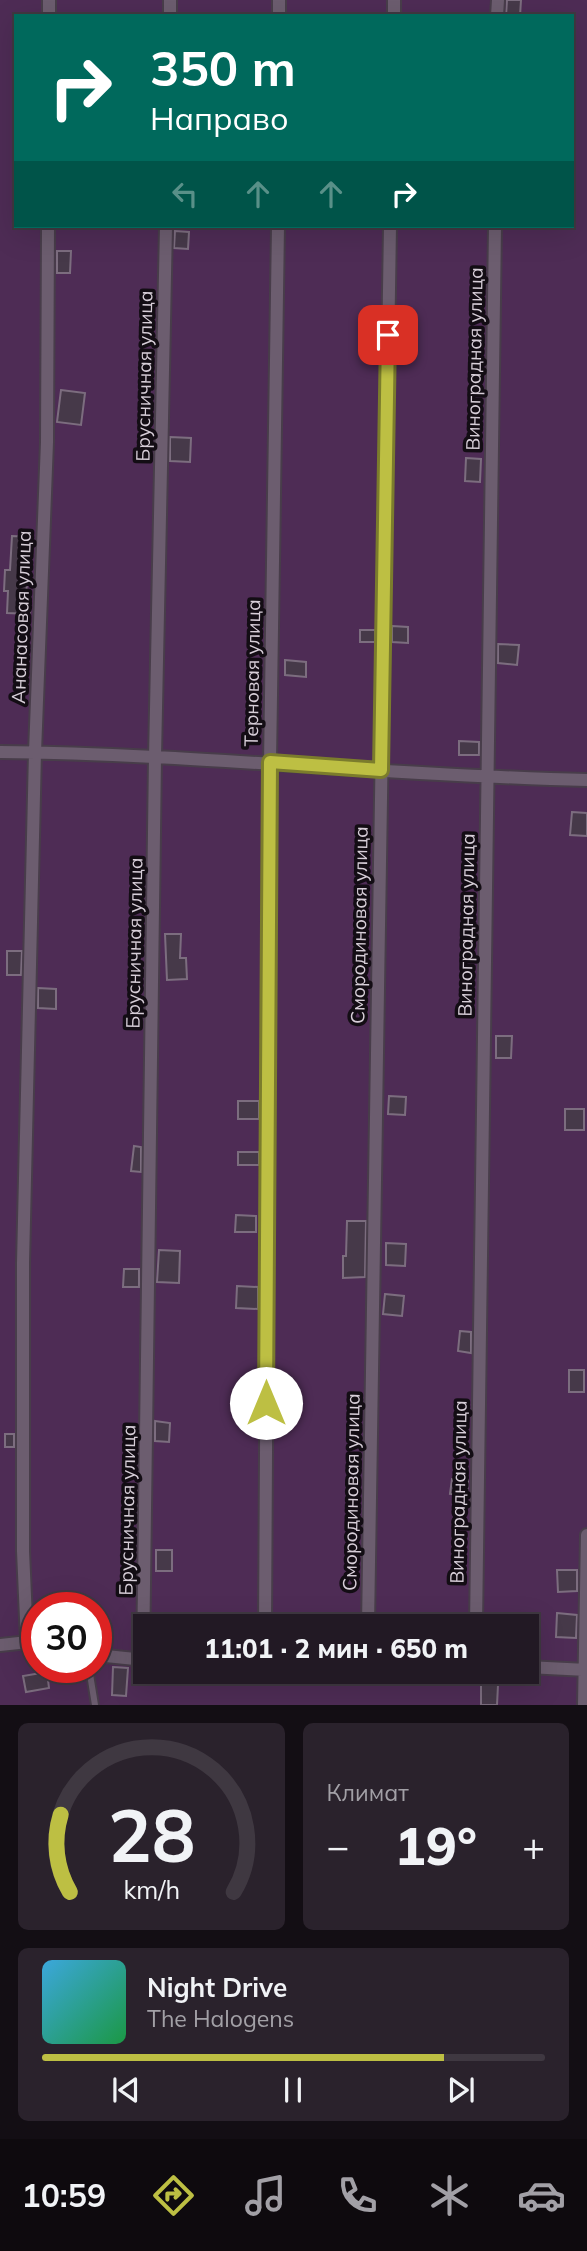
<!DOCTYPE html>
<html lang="ru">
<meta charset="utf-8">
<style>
body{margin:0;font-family:Mulish,sans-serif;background:#2a222c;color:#f1f3f6;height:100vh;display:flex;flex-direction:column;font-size:26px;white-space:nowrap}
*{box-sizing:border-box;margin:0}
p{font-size:23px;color:#a2a0a6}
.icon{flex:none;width:38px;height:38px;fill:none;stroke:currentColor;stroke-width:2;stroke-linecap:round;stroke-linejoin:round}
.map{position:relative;height:1705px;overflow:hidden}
.details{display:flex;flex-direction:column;gap:18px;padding:18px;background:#130e14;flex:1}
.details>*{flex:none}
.guide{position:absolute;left:14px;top:14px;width:560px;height:214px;border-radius:0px;box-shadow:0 7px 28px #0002,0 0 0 2px #3f3841;background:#00695c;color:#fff;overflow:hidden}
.speed{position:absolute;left:21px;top:1592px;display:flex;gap:14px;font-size:35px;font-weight:700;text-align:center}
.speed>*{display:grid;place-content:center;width:91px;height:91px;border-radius:50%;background:#221924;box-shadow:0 7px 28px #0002,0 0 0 2px #3f3841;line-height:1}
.speed .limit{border:10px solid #d22;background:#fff;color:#111}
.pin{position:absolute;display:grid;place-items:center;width:60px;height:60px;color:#fff;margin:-30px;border-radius:14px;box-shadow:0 4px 10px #0006}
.me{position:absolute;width:77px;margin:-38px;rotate:0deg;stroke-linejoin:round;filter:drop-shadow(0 0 5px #0008)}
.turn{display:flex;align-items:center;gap:24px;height:147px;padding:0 21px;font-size:32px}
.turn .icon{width:91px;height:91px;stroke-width:2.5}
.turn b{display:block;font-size:49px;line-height:60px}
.lanes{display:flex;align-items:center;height:66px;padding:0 21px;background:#0003;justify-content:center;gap:35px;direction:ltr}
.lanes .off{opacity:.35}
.big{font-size:52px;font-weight:800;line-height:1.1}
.details .widget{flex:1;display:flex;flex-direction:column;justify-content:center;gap:10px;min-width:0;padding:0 24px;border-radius:10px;background:#2a222c}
.details .dial{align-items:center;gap:0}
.dial svg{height:182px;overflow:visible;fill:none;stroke:#3f3841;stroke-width:7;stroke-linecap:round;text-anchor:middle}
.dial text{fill:#f1f3f6;stroke:none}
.song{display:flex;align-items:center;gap:21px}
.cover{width:84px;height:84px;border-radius:10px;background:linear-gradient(135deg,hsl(200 70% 55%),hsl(140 70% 35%))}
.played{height:7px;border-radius:4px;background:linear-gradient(90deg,#bdbf43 80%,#3f3841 80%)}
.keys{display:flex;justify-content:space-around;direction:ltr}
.heat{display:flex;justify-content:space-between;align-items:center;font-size:38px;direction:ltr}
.details .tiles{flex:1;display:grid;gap:18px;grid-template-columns:1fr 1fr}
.widget:last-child{grid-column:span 2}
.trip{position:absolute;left:133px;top:1614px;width:406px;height:70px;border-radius:0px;background:#221924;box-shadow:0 7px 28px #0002,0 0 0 2px #3f3841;font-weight:800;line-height:70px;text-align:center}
.tab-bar{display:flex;height:112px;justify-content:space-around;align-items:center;background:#0e0a0e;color:#a2a0a6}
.tab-bar .icon{width:49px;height:49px}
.tab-bar .active{color:#bdbf43}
.tab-bar b{font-size:32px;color:#f1f3f6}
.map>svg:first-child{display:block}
.green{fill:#4e2c55;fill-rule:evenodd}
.building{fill:#463949;stroke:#7c6d7f;stroke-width:2}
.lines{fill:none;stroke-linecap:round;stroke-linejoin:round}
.service-casing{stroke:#483d4a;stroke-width:10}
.minor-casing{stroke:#483d4a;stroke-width:16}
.service{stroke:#6c5d6f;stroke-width:6}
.minor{stroke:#6c5d6f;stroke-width:12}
.route-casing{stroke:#7b7c2c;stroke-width:18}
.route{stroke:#bdbf43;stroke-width:12}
.labels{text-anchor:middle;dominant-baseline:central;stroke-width:7;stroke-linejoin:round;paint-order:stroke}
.street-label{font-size:19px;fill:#d7ced8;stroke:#130d14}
</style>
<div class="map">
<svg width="587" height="1705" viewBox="0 0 587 1705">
<rect width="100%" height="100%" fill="#2e2130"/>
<path class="green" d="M0,0H587V1705L582,1669L527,1668V1626H145V1671L581,1672L579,1705H0V1648L37,1650V1668H96V1608H37V1638L0,1641ZM16,16H572V226H16Z"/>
<path class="building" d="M507,0H521L520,16H506Z
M175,231L189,232L188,249L174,248Z
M57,251H71L70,273H57Z
M61,390L85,393L81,425L57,422Z
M170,437L191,438L190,462L170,461Z
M466,458L481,459L480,482L465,481Z
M12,536L30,537L26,597L31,598L30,614L7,613L8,591H4L5,570H10Z
M392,626L408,627V643L392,642Z
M360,630H375V642H360Z
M498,644L519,645L517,665L498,663Z
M285,660L306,662V677L285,675Z
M459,741L479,742V755H459Z
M572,812L587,813V836L570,835Z
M165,934H181L180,958H186L187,979L167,980Z
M7,951H22L21,975H7Z
M38,988L56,989V1009L38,1008Z
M496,1036H512L511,1058H496Z
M389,1096L406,1097L405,1115L388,1114Z
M238,1101H259V1119H238Z
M565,1109H584V1130H565Z
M134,1146L141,1147V1172L131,1171Z
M238,1152H259V1165H238Z
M236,1215L256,1216V1232H235Z
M347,1221H366L365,1277L343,1278V1256H346Z
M386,1243L406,1244L405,1266L386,1265Z
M159,1250L180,1251L179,1283L157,1282Z
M124,1269H139V1287H123Z
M237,1286L258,1287V1309L236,1308Z
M385,1294L404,1296L402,1316L383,1314Z
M460,1331L471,1332V1353L458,1351Z
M569,1370H584V1392H569Z
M155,1421L170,1423L169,1442L155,1441Z
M125,1429L137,1431V1452L124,1451Z
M5,1434H14V1447H5Z
M452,1479L468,1480L467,1496L450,1494Z
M156,1550H172V1571H156Z
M557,1570H577V1591L558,1592Z
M557,1613L577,1615L576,1638L556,1637Z
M113,1667L128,1668L126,1696L112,1695Z
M47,1672L49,1688L26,1692L23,1676Z
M481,1684L498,1685L497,1705H481Z"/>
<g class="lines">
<g class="service-casing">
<path id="service" d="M89,1668L95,1705"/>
</g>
<g class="minor-casing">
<path id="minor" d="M49,16V0
M170,16V0
M279,16V0
M394,16V0
M497,16L498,0
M0,752C196,754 391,776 587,780
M265,1626L270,763L278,226
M368,1626L390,226
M476,1626L495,226
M27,1641L23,1551V1263L35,752L47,442L48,226
M0,1645L37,1641
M96,1655L145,1660
M143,1660L155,757L166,226
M527,1667L587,1670
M584,1705L587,1535"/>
</g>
<use href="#service" class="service"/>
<use href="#minor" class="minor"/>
</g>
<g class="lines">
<g class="route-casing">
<path id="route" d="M266,1403L270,762L381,770L388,335"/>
</g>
<use href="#route" class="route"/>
</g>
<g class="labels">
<g class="street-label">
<text transform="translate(474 359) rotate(-89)">Виноградная улица</text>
<text transform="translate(144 376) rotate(-89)">Брусничная улица</text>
<text transform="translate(21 617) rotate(-88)">Ананасовая улица</text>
<text transform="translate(252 673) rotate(-89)">Терновая улица</text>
<text transform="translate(359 925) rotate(-89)">Смородиновая улица</text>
<text transform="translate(466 925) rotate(-89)">Виноградная улица</text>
<text transform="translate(134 943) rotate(-89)">Брусничная улица</text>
<text transform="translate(351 1492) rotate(-89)">Смородиновая улица</text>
<text transform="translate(458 1492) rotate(-89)">Виноградная улица</text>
<text transform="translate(127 1510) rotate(-89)">Брусничная улица</text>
</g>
</g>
</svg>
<div class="speed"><div class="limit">30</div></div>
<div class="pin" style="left:388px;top:335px;background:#d93025"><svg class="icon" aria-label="arrive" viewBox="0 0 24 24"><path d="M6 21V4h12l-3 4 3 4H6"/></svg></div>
<svg class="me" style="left:266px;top:1403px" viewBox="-20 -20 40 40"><circle r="19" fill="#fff"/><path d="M0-13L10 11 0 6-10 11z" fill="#bdbf43"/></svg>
<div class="trip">11:01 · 2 мин · 650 m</div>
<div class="guide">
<div class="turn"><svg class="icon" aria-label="right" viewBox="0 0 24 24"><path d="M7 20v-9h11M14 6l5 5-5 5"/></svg><div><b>350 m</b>Направо</div></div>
<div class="lanes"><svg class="icon off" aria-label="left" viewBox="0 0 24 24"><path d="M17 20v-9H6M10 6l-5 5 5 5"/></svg><svg class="icon off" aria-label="ahead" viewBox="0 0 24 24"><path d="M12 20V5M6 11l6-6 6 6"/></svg><svg class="icon off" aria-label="ahead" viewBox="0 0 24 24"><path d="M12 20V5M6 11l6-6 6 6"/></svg><svg class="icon" aria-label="right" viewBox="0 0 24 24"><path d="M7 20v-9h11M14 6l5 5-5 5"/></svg></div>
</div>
</div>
<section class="details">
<div class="tiles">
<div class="widget dial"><svg viewBox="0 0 100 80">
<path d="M14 69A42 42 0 1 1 86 69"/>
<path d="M14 69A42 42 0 0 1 10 35" stroke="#bdbf43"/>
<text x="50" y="56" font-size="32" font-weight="700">28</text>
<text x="50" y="72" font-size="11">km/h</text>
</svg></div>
<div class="widget"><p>Климат</p>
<div class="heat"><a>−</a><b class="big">19°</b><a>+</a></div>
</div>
<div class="widget">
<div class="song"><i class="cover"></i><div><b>Night Drive</b><p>The Halogens</p></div></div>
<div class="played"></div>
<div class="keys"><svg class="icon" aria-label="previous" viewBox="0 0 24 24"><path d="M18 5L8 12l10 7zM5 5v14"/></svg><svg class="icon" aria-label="pause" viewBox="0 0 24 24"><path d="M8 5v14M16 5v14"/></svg><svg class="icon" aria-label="next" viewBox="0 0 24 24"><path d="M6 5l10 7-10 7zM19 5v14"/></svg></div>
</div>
</div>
</section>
<nav class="tab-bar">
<b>10:59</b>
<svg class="icon active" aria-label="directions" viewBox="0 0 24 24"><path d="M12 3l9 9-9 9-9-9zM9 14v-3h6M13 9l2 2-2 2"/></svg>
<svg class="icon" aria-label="music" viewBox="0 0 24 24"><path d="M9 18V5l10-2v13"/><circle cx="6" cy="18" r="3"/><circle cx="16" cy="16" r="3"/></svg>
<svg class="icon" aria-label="phone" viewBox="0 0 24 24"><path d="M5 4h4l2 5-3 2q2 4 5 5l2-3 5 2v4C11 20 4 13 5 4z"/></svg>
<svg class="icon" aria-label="climate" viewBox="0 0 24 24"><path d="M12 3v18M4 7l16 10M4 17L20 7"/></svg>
<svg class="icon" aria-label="car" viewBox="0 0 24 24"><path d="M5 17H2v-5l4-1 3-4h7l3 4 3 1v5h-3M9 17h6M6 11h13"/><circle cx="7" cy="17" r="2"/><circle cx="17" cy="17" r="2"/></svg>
</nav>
